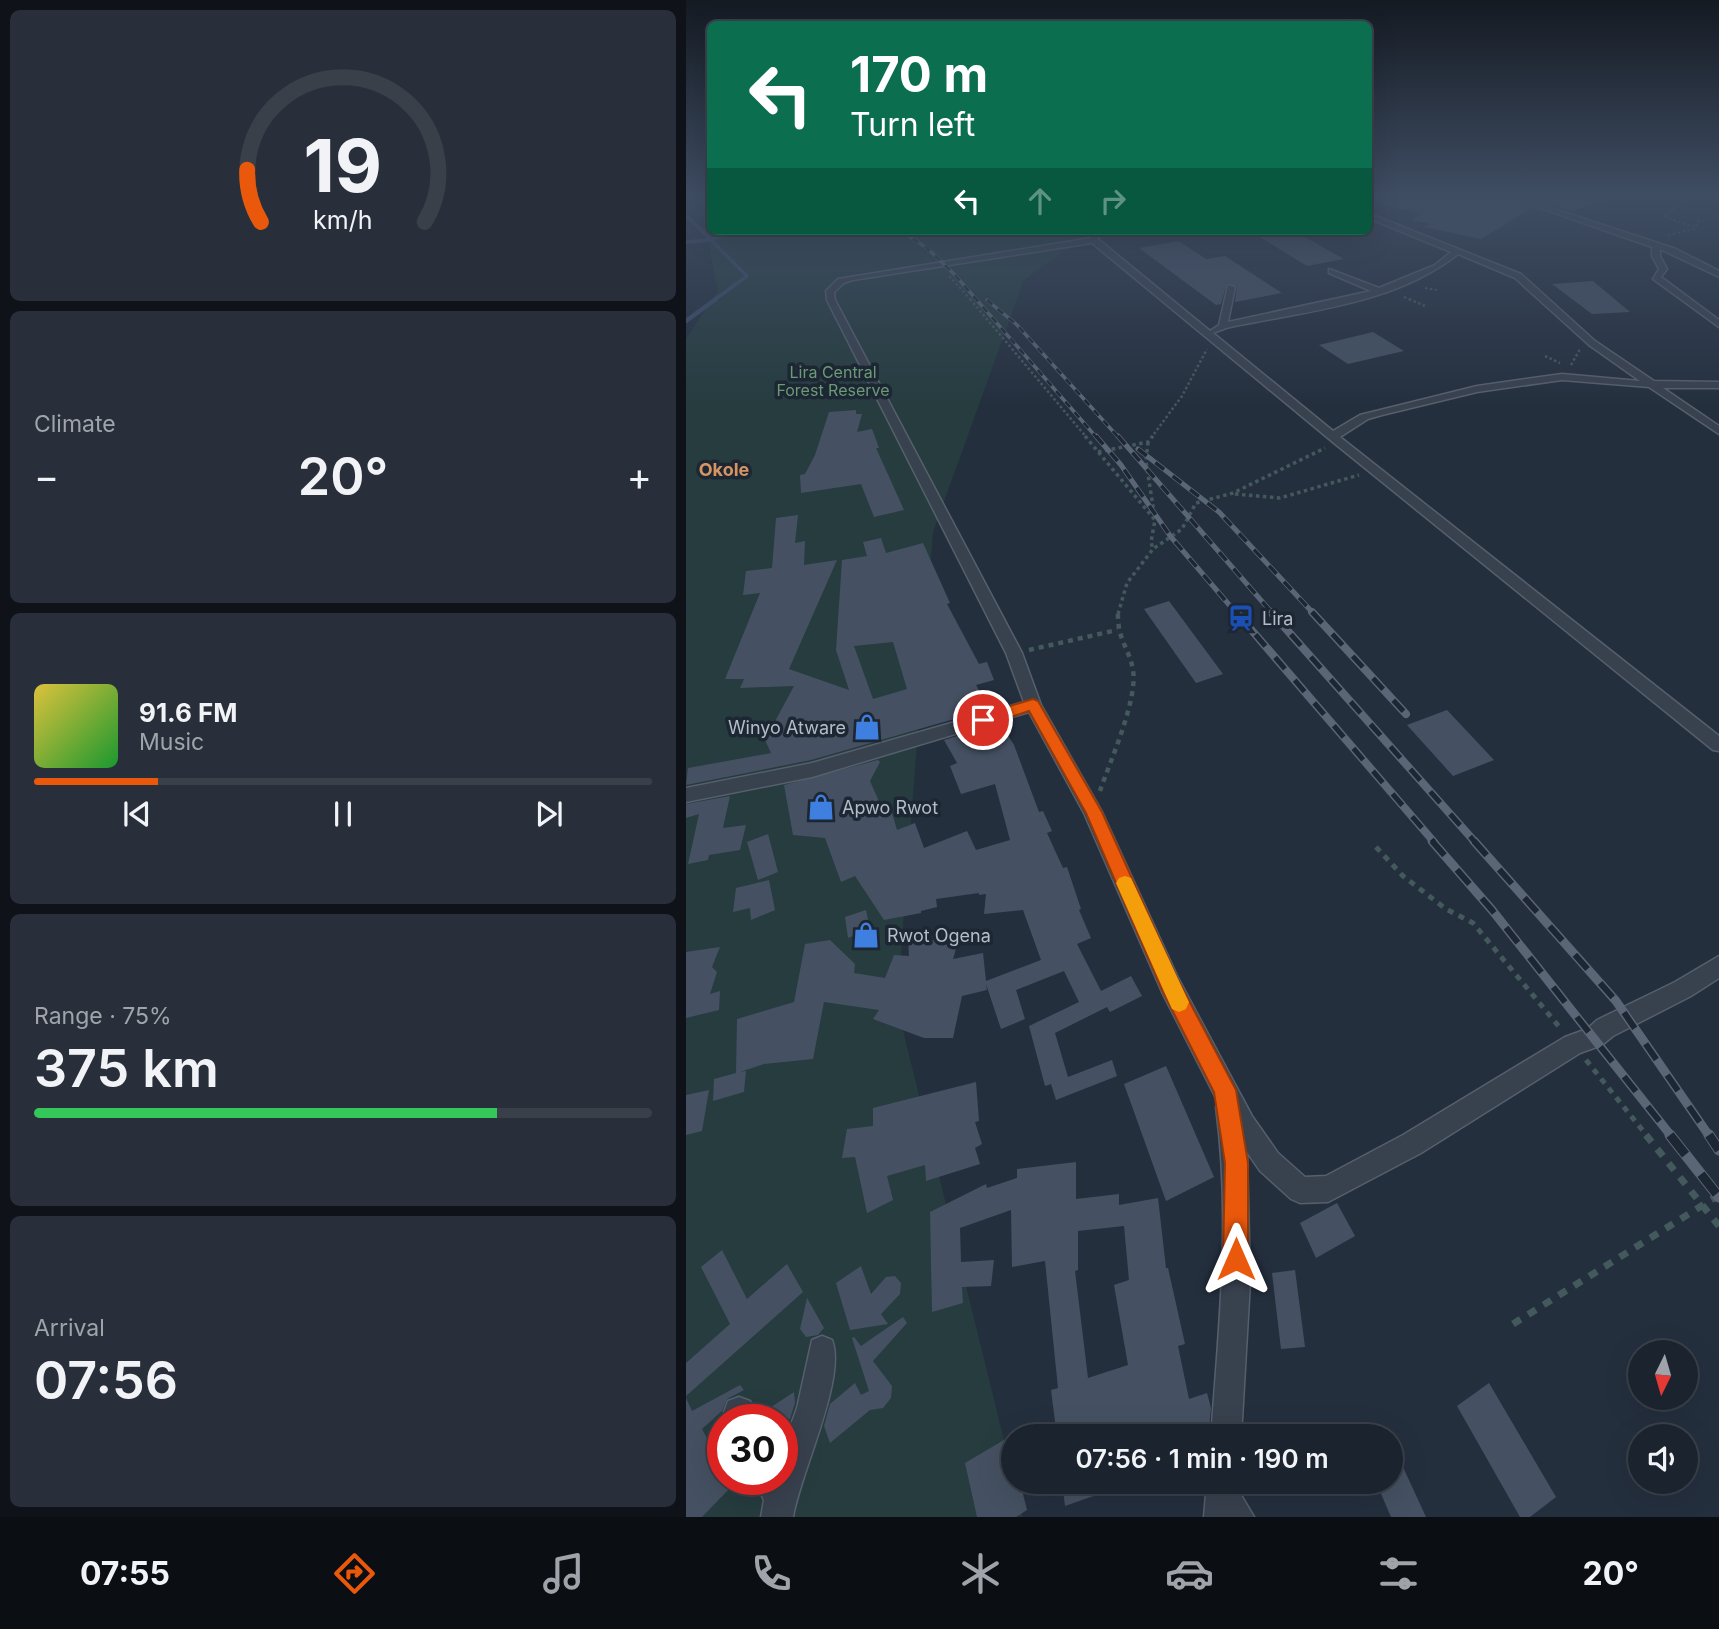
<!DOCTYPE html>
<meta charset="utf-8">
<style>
body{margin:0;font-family:Inter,sans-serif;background:#282f3a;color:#f1f3f6;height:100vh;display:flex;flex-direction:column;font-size:26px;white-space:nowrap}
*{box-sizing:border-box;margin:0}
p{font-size:23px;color:#a0a4aa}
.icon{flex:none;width:38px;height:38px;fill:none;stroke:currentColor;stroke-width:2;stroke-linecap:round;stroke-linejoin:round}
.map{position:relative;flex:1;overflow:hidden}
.side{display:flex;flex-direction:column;gap:10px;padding:10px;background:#0f1319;width:686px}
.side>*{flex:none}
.top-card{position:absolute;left:21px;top:21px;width:665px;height:214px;border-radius:10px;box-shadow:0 7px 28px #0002,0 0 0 2px #39404a;background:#0b6e4f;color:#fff;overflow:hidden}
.needle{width:46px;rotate:185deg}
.tools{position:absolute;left:942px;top:1340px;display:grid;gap:14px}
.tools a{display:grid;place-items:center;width:70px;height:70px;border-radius:50%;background:#1b232e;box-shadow:0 7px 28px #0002,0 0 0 2px #39404a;font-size:35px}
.speed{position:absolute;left:21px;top:1404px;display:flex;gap:14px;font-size:35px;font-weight:700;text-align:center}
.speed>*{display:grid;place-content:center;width:91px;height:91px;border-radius:50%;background:#1b232e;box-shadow:0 7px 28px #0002,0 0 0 2px #39404a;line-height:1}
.speed .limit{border:10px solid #d22;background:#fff;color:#111}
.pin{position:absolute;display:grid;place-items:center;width:60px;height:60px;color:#fff;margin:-30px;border:4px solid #fff;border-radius:50%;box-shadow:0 2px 7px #0007}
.me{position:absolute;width:77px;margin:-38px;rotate:0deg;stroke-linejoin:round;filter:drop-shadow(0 0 5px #0008)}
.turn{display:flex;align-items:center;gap:24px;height:147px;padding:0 28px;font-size:32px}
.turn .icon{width:91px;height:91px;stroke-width:2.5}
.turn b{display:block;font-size:49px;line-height:60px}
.lanes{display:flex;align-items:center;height:66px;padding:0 28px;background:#0003;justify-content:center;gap:35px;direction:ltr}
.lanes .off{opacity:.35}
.big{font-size:52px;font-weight:600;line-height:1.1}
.side .widget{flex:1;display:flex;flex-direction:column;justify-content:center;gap:10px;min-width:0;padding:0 24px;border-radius:10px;background:#282f3a}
.side .dial{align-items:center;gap:0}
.dial svg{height:182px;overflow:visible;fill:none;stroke:#39404a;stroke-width:7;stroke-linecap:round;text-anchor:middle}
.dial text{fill:#f1f3f6;stroke:none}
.song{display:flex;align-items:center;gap:21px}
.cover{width:84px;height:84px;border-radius:10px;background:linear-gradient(135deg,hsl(50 70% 55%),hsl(130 70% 35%))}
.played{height:7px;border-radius:4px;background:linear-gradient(90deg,#ea580c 20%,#39404a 20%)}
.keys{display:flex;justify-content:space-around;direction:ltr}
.heat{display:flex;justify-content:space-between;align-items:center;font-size:38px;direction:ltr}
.charge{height:10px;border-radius:5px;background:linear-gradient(90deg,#34c759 75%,#39404a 0)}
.trip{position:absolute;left:315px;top:1424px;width:402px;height:70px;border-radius:35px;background:#1b232e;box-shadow:0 7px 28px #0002,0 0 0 2px #39404a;font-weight:600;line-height:70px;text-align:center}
.dock{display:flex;height:112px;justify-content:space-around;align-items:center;background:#0b0e12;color:#a0a4aa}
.dock .icon{width:49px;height:49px}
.dock .selected{color:#ea580c}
.dock b{font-size:32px;color:#f1f3f6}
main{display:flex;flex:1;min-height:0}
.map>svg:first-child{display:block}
.green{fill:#263c3f;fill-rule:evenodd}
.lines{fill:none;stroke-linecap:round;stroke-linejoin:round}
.stream-far1{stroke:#394c67;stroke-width:3.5}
.stream{stroke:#394c67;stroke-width:4.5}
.building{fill:#455162;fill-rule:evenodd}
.minor-casing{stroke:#565f6c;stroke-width:3}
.path-far5{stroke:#44595c;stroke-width:2;stroke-dasharray:2.5 2.5;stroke-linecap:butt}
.path-far4{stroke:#44595c;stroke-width:2.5;stroke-dasharray:2.5 2.5;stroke-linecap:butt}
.path-far3{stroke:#44595c;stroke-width:3.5;stroke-dasharray:3.5 3.5;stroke-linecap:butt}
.path-far2{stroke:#44595c;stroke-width:4.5;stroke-dasharray:5 5;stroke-linecap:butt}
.path-far1{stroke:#44595c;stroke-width:5;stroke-dasharray:6 6;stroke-linecap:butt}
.path{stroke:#44595c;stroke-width:7;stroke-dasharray:9 9;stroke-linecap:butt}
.minor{fill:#38414e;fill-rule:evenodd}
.rail-far4-casing{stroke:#5a6575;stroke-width:3.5}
.rail-far3-casing{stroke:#5a6575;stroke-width:5}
.rail-far2-casing{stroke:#5a6575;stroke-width:8}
.rail-far1-casing{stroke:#5a6575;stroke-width:9}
.rail-casing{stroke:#5a6575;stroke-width:11}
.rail-far4{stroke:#1d2633;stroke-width:2.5;stroke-dasharray:7;stroke-linecap:butt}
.rail-far3{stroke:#1d2633;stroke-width:3.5;stroke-dasharray:11;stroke-linecap:butt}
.rail-far2{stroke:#1d2633;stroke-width:5;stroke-dasharray:15;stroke-linecap:butt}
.rail-far1{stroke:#1d2633;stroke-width:6;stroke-dasharray:19;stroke-linecap:butt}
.rail{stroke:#1d2633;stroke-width:9;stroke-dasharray:25;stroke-linecap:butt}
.route{fill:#ea580c;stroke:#983908;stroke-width:2}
.slow{fill:#f59e0b}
.labels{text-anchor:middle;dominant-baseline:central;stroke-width:7;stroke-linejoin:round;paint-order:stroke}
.far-park-label{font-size:16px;fill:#6b9a76;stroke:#1d2633}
.far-quarter-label{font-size:18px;font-weight:bold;fill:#d59563;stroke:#1d2633}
.poi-label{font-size:18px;fill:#b4bcc9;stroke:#1d2633;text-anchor:start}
</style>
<main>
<section class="side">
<div class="widget dial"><svg viewBox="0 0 100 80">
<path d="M14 69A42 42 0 1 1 86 69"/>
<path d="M14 69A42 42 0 0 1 8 46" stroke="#ea580c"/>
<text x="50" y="56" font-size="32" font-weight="700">19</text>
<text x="50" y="72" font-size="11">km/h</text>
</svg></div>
<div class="widget"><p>Climate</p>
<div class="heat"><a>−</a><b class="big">20°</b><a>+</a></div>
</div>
<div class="widget">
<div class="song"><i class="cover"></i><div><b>91.6 FM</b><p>Music</p></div></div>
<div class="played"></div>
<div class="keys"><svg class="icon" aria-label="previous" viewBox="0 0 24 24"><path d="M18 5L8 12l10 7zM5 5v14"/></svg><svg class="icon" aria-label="pause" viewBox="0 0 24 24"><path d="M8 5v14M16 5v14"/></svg><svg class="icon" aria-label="next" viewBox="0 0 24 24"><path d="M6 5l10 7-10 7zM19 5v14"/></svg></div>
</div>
<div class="widget"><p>Range · 75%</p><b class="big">375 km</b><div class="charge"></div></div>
<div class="widget"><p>Arrival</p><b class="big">07:56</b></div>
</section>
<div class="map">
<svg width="1033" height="1517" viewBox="0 0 1033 1517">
<rect width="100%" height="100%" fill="#242f3e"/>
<path class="green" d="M0,194H24V231H414L399,236L338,280L247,532L211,1006L337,1517H0V339L32,291L17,217L0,210ZM37,1419H96V1479H37Z"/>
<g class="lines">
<path class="stream-far1" d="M0,215L61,276L27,301
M0,242L23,240L52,231"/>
<path class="stream" d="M0,321L30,299"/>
</g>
<path class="building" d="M692,194H750L778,201L782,199L795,201L796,194H827L830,202L846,208L795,239L738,227L744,224L725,220L735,214L691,202Z
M840,194H927L928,200L885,211L839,197Z
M564,231H608L658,259L621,266Z
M493,241L520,259L539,256L596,293L549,302L551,286L541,283L535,304L530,305L453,248Z
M907,281L944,312L906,314L866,284Z
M687,332L718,351L662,364L633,345Z
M170,410V414H176L171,432L186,429L193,448H190L218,510L188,517L175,484L115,493L114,475L119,474L129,455L143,412Z
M112,515L109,543L119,541L118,565L151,560L103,669L163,690L150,650L156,560L181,556L177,542L195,538L200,553L237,543L264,603L261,604L293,664L301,662L308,680L290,685L303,709L125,760L0,785L2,768L85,753L79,740L108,686L54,688L58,679H39L74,593L57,595L60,571L86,568L90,518ZM207,642L221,689L187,699L168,646Z
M483,601L537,674L510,683L458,609Z
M761,710L808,760L767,776L721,725Z
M314,723L328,745L353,812L357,811L366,831L361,833L377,868L381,867L395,909L393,910L405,938L391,944L415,991L445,976L456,996L424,1012L421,1007L369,1033L382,1077L426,1060L431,1076L370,1100L365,1084L359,1086L343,1026L393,1002L378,971L330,990L339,1019L315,1029L300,984L301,990L276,996L267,1038H238L187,1019L193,1010L138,1002L127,1059L78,1064L54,1072L60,1071L58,1092L27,1101L28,1079L50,1073L51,1019L108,1002L119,944L144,940L169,964L168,973L199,978L208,955L223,956L222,938L272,942L267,959L297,953L300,981L355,960L337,910L298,914L300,894L293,895V893L250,899L251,907L235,911V913L198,920L169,876L155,882L139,838L107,835L98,785L192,760L194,762L184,781L199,815L206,813L211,830L229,823L238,848L281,831L290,850L324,840L309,784L275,794L264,766L271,763L258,740Z
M44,796L37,828L60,825L54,850L23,855L22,860L2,864L13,814L0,818V804Z
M82,834L92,872L72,880L61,842Z
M83,880L89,910L65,920L64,908L47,912L50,888Z
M180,910L184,930L162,938L159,917Z
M34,947L26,967L31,972L24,994L34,991L33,1010L0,1018V952Z
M480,1066L528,1177L480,1201L438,1084Z
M290,1082L293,1121L289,1122L296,1144L289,1148L294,1164L240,1181L239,1165L201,1176L207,1200L181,1213L169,1157L156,1158L161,1129L187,1126V1108Z
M23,1090L16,1131L0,1135V1095Z
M390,1162V1199L433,1194V1205L472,1198L480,1268H482L499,1344L492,1346L503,1399L521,1393L525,1408L523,1429L512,1433L513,1437H371L365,1390L372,1388L359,1261L326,1267L325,1210L274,1228L275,1262L308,1260L305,1286L276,1287L277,1303L246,1312L244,1212L300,1184L301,1188L331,1178V1169ZM438,1226L443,1280L428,1285L442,1365L402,1378L389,1271L392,1270V1231Z
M651,1203L669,1236L630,1258L614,1223Z
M36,1250L61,1299L101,1264L117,1292L0,1396V1363L44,1324L15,1267Z
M175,1266L185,1294L200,1277L209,1276L215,1283L214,1294L195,1314L202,1324L164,1330L150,1283Z
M609,1270L619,1347L595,1349L586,1273Z
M121,1298L138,1328L132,1335L120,1337L114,1329Z
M217,1317L221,1323L187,1361L206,1386L205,1398L197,1408L184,1410L144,1443L138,1426L144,1404L169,1383L175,1395L183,1391L166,1338L168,1337L175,1346Z
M803,1383L870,1497L844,1517H834L771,1406Z
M54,1385L58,1390L41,1399L36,1411L16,1429L37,1468V1479H42L46,1486L16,1517H0V1398L6,1411Z
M108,1392L109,1403L104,1419H75L73,1415Z
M323,1437L327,1454V1482H334L341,1510L330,1517H291L279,1463Z
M705,1441L740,1517H705L690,1482H705Z
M376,1482H439V1485L379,1506Z"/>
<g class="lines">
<g class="minor-casing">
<path id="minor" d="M829,194H838L835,198L990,249L1033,271V277L974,249V256L981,269L975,277L1033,320V327L967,279L973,269L966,256V247L831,200Z
M682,213L835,274L909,341L968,381L1033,382V388H977L1033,426V434L963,387L876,380L791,392L696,415L682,419L654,437L1033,736V751L1027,750L648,443L406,243L167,280L158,283L148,292L149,300L336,653L355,705L416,812L492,978L566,1116L592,1153L619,1177L640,1176L717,1135L879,1037L901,1029L911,1020L989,982L1033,956V978L1005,996L927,1036L916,1045L894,1053L735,1153L642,1202L614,1203L605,1199L574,1171L561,1152L564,1282L555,1437H525C533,1327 545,1217 530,1107L532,1102L476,992L398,813L343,712L126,777L0,802V788L126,763L338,702L320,653L141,300L140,291L152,279L405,238L406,231H414L412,239L524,331L533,325L542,285L549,287L542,322L685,291L643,273V269L693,288L749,265L765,252L682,218ZM772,254L829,278L903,345L954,381L876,374L791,386L674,415L647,431L527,333L540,328C618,311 708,305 772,254Z
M136,1336L146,1340C161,1377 114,1474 107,1517H75L78,1500L68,1479H96V1449L111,1408L126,1340Z
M53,1397L64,1401L72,1419H41L38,1412L42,1401Z
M521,1482H553L552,1490L568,1517H518Z"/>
</g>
<path class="path-far5" d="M997,194L1003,199L977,216L1008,227
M20,199L24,198
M218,231L250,254
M982,235L1008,229L1014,218
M263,276L286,301
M739,288L751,290
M718,297L727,301"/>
<path class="path-far4" d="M284,299L401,438
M723,299L739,306
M859,356L874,363
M885,365L894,349
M465,438L496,396L521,349"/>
<path class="path-far3" d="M399,436L469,520L465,542L467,549
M462,442L460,462L469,519
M412,452L462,442L467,436
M549,494L594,498L673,475
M432,614L441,583L467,549L496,529L510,503L547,493L639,448"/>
<path class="path-far2" d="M343,650L431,630
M414,791C424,761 452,700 447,670C443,647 431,640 432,612"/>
<path class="path-far1" d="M690,847L717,876L760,909L787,923L875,1029
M900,1060L962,1137"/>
<path class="path" d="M960,1135L1033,1226
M827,1324L1033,1195"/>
<use href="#minor" class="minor"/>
<g class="rail-far4-casing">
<path id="rail-far4" d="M215,231L241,248L269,275L411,438
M301,300L331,325L433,438"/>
</g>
<g class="rail-far3-casing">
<path id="rail-far3" d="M410,436L435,465L485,537L551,614
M432,436L587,614
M452,449L533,512L628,614"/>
</g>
<g class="rail-far2-casing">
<path id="rail-far2" d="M550,612L748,842
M585,612L789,842
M626,612L720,714"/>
</g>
<g class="rail-far1-casing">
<path id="rail-far1" d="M746,841L806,910L986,1137
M788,841L930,1001L1024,1137"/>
</g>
<g class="rail-casing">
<path id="rail" d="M984,1135L1033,1197
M1023,1135L1033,1150"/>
</g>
<use href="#rail-far4" class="rail-far4"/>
<use href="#rail-far3" class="rail-far3"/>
<use href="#rail-far2" class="rail-far2"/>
<use href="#rail-far1" class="rail-far1"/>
<use href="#rail" class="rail"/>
</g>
<linearGradient id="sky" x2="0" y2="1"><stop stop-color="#141a22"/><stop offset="0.48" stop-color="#3f4d63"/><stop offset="1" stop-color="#3f4d63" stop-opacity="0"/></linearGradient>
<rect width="1033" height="407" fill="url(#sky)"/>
<path class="route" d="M347,699L352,701L416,812L491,978L550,1090L562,1163V1259L558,1267L550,1271L541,1267L537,1259L539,1163L528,1092L477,992L400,813L343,711L297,726L289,720L291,716Z"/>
<path class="slow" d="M439,876L445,878L500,996L503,1002L500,1009L493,1012L486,1009L430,883L433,878Z"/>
<defs>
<g id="station-bare" transform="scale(2.1)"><path d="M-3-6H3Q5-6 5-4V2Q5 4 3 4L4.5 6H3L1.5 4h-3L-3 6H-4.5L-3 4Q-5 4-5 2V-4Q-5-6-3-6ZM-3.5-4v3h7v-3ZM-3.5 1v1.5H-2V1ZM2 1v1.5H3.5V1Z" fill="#1a4fb4" stroke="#1d2633" stroke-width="2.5" paint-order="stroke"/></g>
<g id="shop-bare" transform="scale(2.1)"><path d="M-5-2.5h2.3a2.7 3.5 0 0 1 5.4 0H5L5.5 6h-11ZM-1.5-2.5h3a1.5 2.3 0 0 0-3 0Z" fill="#3f7fe0" stroke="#1d2633" stroke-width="2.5" paint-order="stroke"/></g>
</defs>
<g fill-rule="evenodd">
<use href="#station-bare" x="555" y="618"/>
<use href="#shop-bare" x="181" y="727"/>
<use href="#shop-bare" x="135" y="807"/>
<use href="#shop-bare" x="180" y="935"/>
</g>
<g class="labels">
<g class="far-park-label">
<text x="147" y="372">Lira Central<tspan x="147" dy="18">Forest Reserve</tspan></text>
</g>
<g class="far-quarter-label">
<text x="38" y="469">Okole</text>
</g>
<g class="poi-label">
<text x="576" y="618">Lira</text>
<text x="160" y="727" text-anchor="end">Winyo Atware</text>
<text x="156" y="807">Apwo Rwot</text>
<text x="201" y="935">Rwot Ogena</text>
</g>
</g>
</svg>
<div class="tools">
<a><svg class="needle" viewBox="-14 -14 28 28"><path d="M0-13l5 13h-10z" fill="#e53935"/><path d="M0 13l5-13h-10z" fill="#a0a4aa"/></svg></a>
<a><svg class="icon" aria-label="sound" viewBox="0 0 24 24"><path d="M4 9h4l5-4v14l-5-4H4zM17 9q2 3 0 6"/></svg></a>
</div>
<div class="speed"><div class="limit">30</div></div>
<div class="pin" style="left:297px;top:720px;background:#d93025"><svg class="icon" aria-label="arrive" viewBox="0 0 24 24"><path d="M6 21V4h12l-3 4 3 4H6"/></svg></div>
<svg class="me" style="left:550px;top:1259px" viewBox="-20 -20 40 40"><path d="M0-17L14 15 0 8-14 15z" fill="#ea580c" stroke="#fff" stroke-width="4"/></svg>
<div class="trip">07:56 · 1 min · 190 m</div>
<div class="top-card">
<div class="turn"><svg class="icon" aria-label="left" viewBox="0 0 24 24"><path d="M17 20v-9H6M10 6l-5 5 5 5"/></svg><div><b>170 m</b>Turn left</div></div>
<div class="lanes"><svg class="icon" aria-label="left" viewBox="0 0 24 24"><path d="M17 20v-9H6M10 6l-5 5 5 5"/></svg><svg class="icon off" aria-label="ahead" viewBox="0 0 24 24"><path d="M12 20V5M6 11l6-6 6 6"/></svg><svg class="icon off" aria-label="right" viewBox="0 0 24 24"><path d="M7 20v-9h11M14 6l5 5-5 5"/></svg></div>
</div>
</div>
</main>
<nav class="dock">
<b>07:55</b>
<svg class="icon selected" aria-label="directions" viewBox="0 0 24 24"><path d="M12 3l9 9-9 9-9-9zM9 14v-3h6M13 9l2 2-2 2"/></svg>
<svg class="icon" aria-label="music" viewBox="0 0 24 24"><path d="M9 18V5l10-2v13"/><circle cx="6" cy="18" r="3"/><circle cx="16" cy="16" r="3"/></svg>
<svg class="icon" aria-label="phone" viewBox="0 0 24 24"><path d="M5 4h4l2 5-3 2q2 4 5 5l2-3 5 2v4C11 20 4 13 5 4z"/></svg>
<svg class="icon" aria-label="climate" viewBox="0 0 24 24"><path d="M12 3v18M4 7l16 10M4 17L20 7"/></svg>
<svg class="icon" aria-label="car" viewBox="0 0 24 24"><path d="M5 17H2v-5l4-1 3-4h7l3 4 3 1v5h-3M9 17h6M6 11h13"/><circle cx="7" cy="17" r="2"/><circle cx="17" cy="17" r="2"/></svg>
<svg class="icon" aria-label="filters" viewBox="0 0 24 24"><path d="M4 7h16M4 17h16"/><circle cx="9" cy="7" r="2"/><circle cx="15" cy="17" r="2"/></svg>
<b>20°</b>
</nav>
